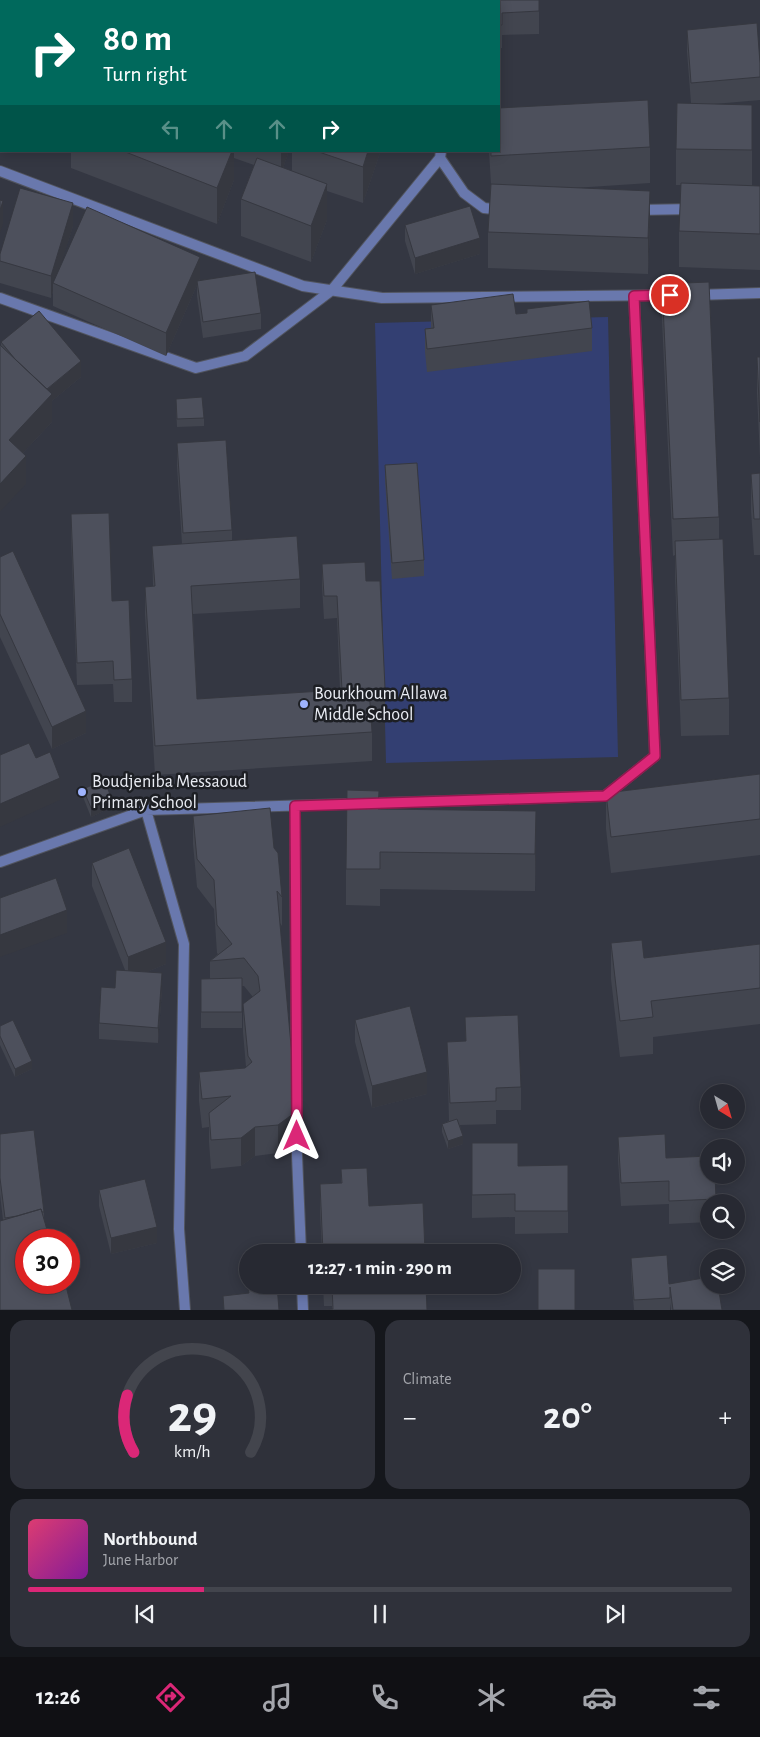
<!DOCTYPE html>
<meta charset="utf-8">
<style>
body{margin:0;font-family:"Alegreya Sans",sans-serif;background:#2f313a;color:#f1f3f6;height:100vh;display:flex;flex-direction:column;font-size:19px;white-space:nowrap}
*{box-sizing:border-box;margin:0}
p{font-size:16px;color:#a4a6ac}
.icon{flex:none;width:28px;height:28px;fill:none;stroke:currentColor;stroke-width:2;stroke-linecap:round;stroke-linejoin:round}
.map{position:relative;height:1310px;overflow:hidden}
.details{display:flex;flex-direction:column;gap:10px;padding:10px;background:#15171c;flex:1}
.details>*{flex:none}
.guide{position:absolute;left:0px;top:0px;width:500px;height:152px;box-shadow:0 2px 12px #0003,0 0 0 1px #43454d;background:#00695c;color:#fff;overflow:hidden}
.needle{width:32px;rotate:143deg}
.tools{position:absolute;left:700px;top:1084px;display:grid;gap:10px}
.tools a{display:grid;place-items:center;width:45px;height:45px;border-radius:50%;background:#272932;box-shadow:0 2px 12px #0003,0 0 0 1px #43454d;font-size:25px}
.speed{position:absolute;left:15px;top:1229px;display:flex;gap:10px;font-size:25px;font-weight:700;text-align:center}
.speed>*{display:grid;place-content:center;width:65px;height:65px;border-radius:50%;background:#272932;box-shadow:0 2px 12px #0003,0 0 0 1px #43454d;line-height:1}
.speed .limit{border:8px solid #d22;background:#fff;color:#111}
.pin{position:absolute;display:grid;place-items:center;width:42px;height:42px;color:#fff;margin:-21px;border:2px solid #fff;border-radius:50%;box-shadow:0 1px 5px #0007}
.me{position:absolute;width:55px;margin:-28px;rotate:0deg;stroke-linejoin:round;filter:drop-shadow(0 0 4px #0008)}
.turn{display:flex;align-items:center;gap:18px;height:105px;padding:0 20px;font-size:22px}
.turn .icon{width:65px;height:65px;stroke-width:2.5}
.turn b{display:block;font-size:35px;line-height:42px}
.lanes{display:flex;align-items:center;height:48px;padding:0 20px;background:#0003;justify-content:center;gap:25px;direction:ltr}
.lanes .off{opacity:.35}
.big{font-size:38px;font-weight:600;line-height:1.1}
.details .tile{flex:1;display:flex;flex-direction:column;justify-content:center;gap:8px;min-width:0;padding:0 18px;border-radius:15px;background:#2f313a}
.details .dial{align-items:center;gap:0}
.dial svg{height:130px;overflow:visible;fill:none;stroke:#43454d;stroke-width:7;stroke-linecap:round;text-anchor:middle}
.dial text{fill:#f1f3f6;stroke:none}
.song{display:flex;align-items:center;gap:15px}
.cover{width:60px;height:60px;border-radius:8px;background:linear-gradient(135deg,hsl(340 70% 55%),hsl(290 70% 35%))}
.played{height:5px;border-radius:2px;background:linear-gradient(90deg,#db2777 25%,#43454d 25%)}
.keys{display:flex;justify-content:space-around;direction:ltr}
.heat{display:flex;justify-content:space-between;align-items:center;font-size:28px;direction:ltr}
.details .tiles{flex:1;display:grid;gap:10px;grid-template-columns:1fr 1fr}
.tile:last-child{grid-column:span 2}
.trip{position:absolute;left:239px;top:1244px;width:282px;height:50px;border-radius:25px;background:#272932;box-shadow:0 2px 12px #0003,0 0 0 1px #43454d;font-weight:600;line-height:50px;text-align:center}
.menu{display:flex;height:80px;justify-content:space-around;align-items:center;background:#101014;color:#a4a6ac}
.menu .icon{width:35px;height:35px}
.menu .on{color:#db2777}
.menu b{font-size:22px;color:#f1f3f6}
.map>svg:first-child{display:block}
.green{fill:#333f72}
.lines{fill:none;stroke-linecap:round;stroke-linejoin:round}
.minor-casing{stroke:#51545e;stroke-width:12}
.minor{stroke:#6978ad;stroke-width:10}
.wall{fill:#42454f}
.shaded-wall{fill:#363840}
.building{fill:#4d505c;stroke:#363840}
.route-casing{stroke:#8e194d;stroke-width:12}
.route{stroke:#db2777;stroke-width:9}
.poi-dot{fill:#9eb3fd;stroke:#1d1f24;stroke-width:2}
.labels{text-anchor:middle;dominant-baseline:central;stroke-width:5;stroke-linejoin:round;paint-order:stroke}
.poi-label{font-size:18px;fill:#eaedf4;stroke:#1d1f24;text-anchor:start}
</style>
<div class="map">
<svg width="760" height="1310" viewBox="0 0 760 1310">
<rect width="100%" height="100%" fill="#343742"/>
<path class="green" d="M608,317L618,757L386,763L375,323Z"/>
<g class="lines">
<g class="minor-casing">
<path id="minor" d="M457,0V1
M44,1V0
M0,95L1,93
M440,158L464,193L484,208L503,210
M0,171L303,286L382,298L674,295
M637,210L693,209
M696,295L760,293
M0,298L196,368L245,356L332,290L440,158L441,151
M295,806L297,1155L301,1252
M146,810L184,944L179,1229L185,1310
M0,862L146,810L605,796L655,756L634,296
M302,1285L303,1310"/>
</g>
<use href="#minor" class="minor"/>
</g>
<path class="wall" d="M195,0H243L242,1H198Z
M299,0H439V1H303Z
M477,0H539V34L502,35V48H499V1H477Z
M687,30L760,63V100L714,104L752,141V186H760V270L679,267V231L681,185H676V149L691,103L687,52Z
M650,147V183L574,188L650,227L648,274L488,268V232L491,184L489,151Z
M71,151H289L283,168L292,171V151H380V153L363,203L327,191V220L311,262L241,236V199L254,165L234,158V180L217,224L71,168Z
M405,225L480,254L415,274L405,241Z
M73,226L60,266L200,279V280L261,313V329L203,338L197,296V285L166,356L53,306V291L51,298L0,283V254Z
M662,284L719,517V539L729,698V735L681,736L675,577V555L673,556L662,320Z
M431,305L516,314L527,313V309L592,328V351L427,372L425,352V329L431,328Z
M1,342L81,377L52,401V422L23,453L26,484L1,346Z
M757,357H760V458L757,394Z
M176,407L204,418V426L177,427Z
M177,443L232,530V541L300,579V608L193,614L197,699L340,690L337,618L324,619L322,586V564L366,581L385,688V710L371,711L372,732V761L155,775L145,615V587L153,586L152,546L182,544L177,466Z
M385,465L424,560V576L392,579L385,481Z
M760,473V555H754L751,510V474Z
M71,514L112,601L132,679V702H114L113,684L77,685L71,537Z
M0,557L86,733L52,749L0,637Z
M760,774V855L611,873L606,829V793Z
M83,789L112,807L91,817L83,797Z
M379,809L536,847L535,891L380,889V906L346,905V869Z
M193,816L274,848L282,897V926L280,923L297,1140L278,1153L255,1156L241,1166L211,1169L209,1142V1127L202,1128L199,1101V1072L245,1068L246,1067L243,1032V1004L253,997L244,986H242V1028H201V979H210V961L218,954L217,953L214,909L197,887L193,844Z
M92,863L166,964L147,972L162,989L158,1043L99,1039V1023L115,988L125,970L92,886Z
M611,943L644,958L760,944V1024L653,1037V1054L620,1057L611,979Z
M465,1017L521,1087V1110H496V1124L460,1125L463,1144L448,1149L442,1132V1124L449,1121L447,1042L466,1041Z
M355,1020L427,1094L372,1108L355,1042Z
M0,1026L32,1069L15,1077L0,1045Z
M0,1134L44,1212V1217L26,1240L3,1220L0,1194Z
M618,1137L666,1158L715,1175L716,1202H709V1222L669,1224V1204L621,1206L618,1159Z
M472,1143L518,1166L568,1165V1233L515,1234V1217L472,1218Z
M341,1169L369,1206L425,1252H322L320,1212V1184L341,1183Z
M99,1190L157,1243L111,1254L99,1206Z
M631,1258L669,1284L722,1310H671L670,1303V1310H634L631,1274Z
M323,1285H426L332,1309V1306H324Z"/>
<path class="shaded-wall" d="M9,0H26L25,1H8Z
M102,0H119V1H102Z
M234,0H243L242,1H234Z
M427,0H439V1H426Z
M1,16V53L0,55V19Z
M232,151H234V180L217,224V188Z
M281,151H289L281,174Z
M368,151H380V153L363,203V167Z
M327,184V220L311,262V226Z
M650,191V227L648,274V238Z
M3,201V224L0,233V210Z
M73,203V226L55,284L53,283V291L51,298V276Z
M480,238V254L415,274V258Z
M200,257V279L198,284L197,281V285L166,356V333Z
M81,361V377L52,401V422L9,468V440L43,393Z
M26,456V484L0,512V484Z
M86,711V733L52,749V727Z
M60,778V800L0,827V804Z
M112,799V807L91,817V808Z
M536,811V847L535,891V854Z
M67,910V933L0,957V935Z
M166,942V964L128,980V957Z
M162,973V989L158,1043V1028Z
M32,1061V1069L15,1077V1069Z
M427,1072V1094L372,1108V1086Z
M297,1111V1140L278,1153V1125Z
M255,1127V1156L241,1166V1138Z
M463,1136V1144L448,1149V1141Z
M157,1227V1243L111,1254V1238Z"/>
<path class="building" d="M0,0H9L8,1H1V16L0,19Z
M51,0H102V1H50Z
M166,0H187L190,1H165Z
M281,0H289L293,1H280Z
M393,0H427L426,1H396Z
M477,0H539V11L502,13V25H499V1H477Z
M757,23L760,63V77L691,83L687,30Z
M648,100L650,147L491,156V151H499V108Z
M677,103L752,105V150L676,149Z
M123,151H232L217,188Z
M316,151H368L363,167Z
M257,158L327,184L311,226L241,199Z
M681,183L760,186V234L679,231Z
M491,184L650,191L648,238L488,232Z
M20,188L73,203L51,276L0,261V254Z
M0,200L3,201L0,210Z
M470,206L480,238L415,258L405,225Z
M87,207L200,257L166,333L53,283Z
M255,272L261,313L203,322L197,281Z
M709,282L719,517L673,519L662,284Z
M513,294L516,314L527,313V309L589,301L592,328L427,349L425,329L434,328L431,305Z
M39,311L81,361L47,389L15,359L1,342Z
M0,345L52,394L9,440L26,456L0,484Z
M757,357H760V422Z
M202,397L204,418L177,419L176,399Z
M226,440L232,530L183,533L177,443Z
M417,463L424,560L392,563L385,465Z
M760,473V519H754L751,474Z
M109,513L112,601L129,600L132,679L114,680L113,661L77,663L71,514Z
M297,536L300,579L191,586L197,699L369,688L372,732L155,746L145,587L155,586L152,546Z
M723,539L729,698L681,700L675,541Z
M13,551L86,711L52,727L0,614V557Z
M365,562L366,581H380L385,688L342,690L337,596H324L322,564Z
M29,743L36,758L50,752L60,778L0,804V755Z
M760,774V819L611,837L606,793Z
M104,780L112,799L91,808L83,789Z
M347,790L379,791L378,809L536,811L535,854L380,852V869H346Z
M270,808L274,848L278,853L282,897L277,891L297,1111L278,1125L255,1127L241,1138L211,1140L209,1113L231,1096L202,1099L199,1072L245,1068L252,1062L248,1056L243,1004L260,991L258,976L244,958L210,961L232,944L217,925L214,880L197,859L193,816Z
M129,848L166,942L128,957L92,863Z
M56,878L67,910L0,935V898Z
M642,940L644,958L760,944V988L651,1001L653,1017L620,1021L611,943Z
M116,970L162,973L158,1028L99,1023L101,987L115,988Z
M242,978V1012H201V979Z
M410,1006L427,1072L372,1086L355,1020Z
M518,1015L521,1087L496,1088V1101L450,1103L447,1042L466,1041L465,1017Z
M13,1020L32,1061L15,1069L0,1036V1026Z
M457,1119L463,1136L448,1141L442,1124Z
M34,1130L44,1212H42L41,1209L17,1216L5,1218L0,1178V1134Z
M665,1134L666,1158L709,1156V1175H715L716,1199L669,1201V1181L621,1183L618,1137Z
M472,1143H518V1166L568,1165V1211H515V1194L472,1195Z
M367,1168L369,1206L423,1203L425,1252H323L320,1184L342,1183L341,1169Z
M145,1179L157,1227L111,1238L99,1190Z
M41,1209L50,1240H26V1282H62L63,1287L66,1286L72,1310H0V1221Z
M667,1255L669,1284L709,1277V1285H718L722,1310H673L670,1287V1298L634,1300L631,1258Z
M538,1269H575V1310H538Z
M262,1285H277L279,1310H224L223,1296L249,1293L248,1287Z
M332,1285H426L427,1310H325L333,1309Z"/>
<g class="lines">
<g class="route-casing">
<path id="route" d="M297,1136L295,806L605,796L655,756L634,296L670,295"/>
</g>
<use href="#route" class="route"/>
</g>
<g class="poi-dot">
<circle cx="304" cy="704" r="5"/>
<circle cx="82" cy="792" r="5"/>
</g>
<g class="labels">
<g class="poi-label">
<text x="314" y="694">Bourkhoum Allawa<tspan x="314" dy="21">Middle School</tspan></text>
<text x="92" y="782">Boudjeniba Messaoud<tspan x="92" dy="21">Primary School</tspan></text>
</g>
</g>
</svg>
<div class="tools">
<a><svg class="needle" viewBox="-14 -14 28 28"><path d="M0-13l5 13h-10z" fill="#e53935"/><path d="M0 13l5-13h-10z" fill="#a4a6ac"/></svg></a>
<a><svg class="icon" aria-label="sound" viewBox="0 0 24 24"><path d="M4 9h4l5-4v14l-5-4H4zM17 9q2 3 0 6"/></svg></a>
<a><svg class="icon" aria-label="search" viewBox="0 0 24 24"><circle cx="10" cy="10" r="6"/><path d="M15 15l6 6"/></svg></a>
<a><svg class="icon" aria-label="layers" viewBox="0 0 24 24"><path d="M12 4l9 5-9 5-9-5zM3 14l9 5 9-5"/></svg></a>
</div>
<div class="speed"><div class="limit">30</div></div>
<div class="pin" style="left:670px;top:295px;background:#d93025"><svg class="icon" aria-label="arrive" viewBox="0 0 24 24"><path d="M6 21V4h12l-3 4 3 4H6"/></svg></div>
<svg class="me" style="left:297px;top:1136px" viewBox="-20 -20 40 40"><path d="M0-17L14 15 0 8-14 15z" fill="#db2777" stroke="#fff" stroke-width="4"/></svg>
<div class="trip">12:27 · 1 min · 290 m</div>
<div class="guide">
<div class="turn"><svg class="icon" aria-label="right" viewBox="0 0 24 24"><path d="M7 20v-9h11M14 6l5 5-5 5"/></svg><div><b>80 m</b>Turn right</div></div>
<div class="lanes"><svg class="icon off" aria-label="left" viewBox="0 0 24 24"><path d="M17 20v-9H6M10 6l-5 5 5 5"/></svg><svg class="icon off" aria-label="ahead" viewBox="0 0 24 24"><path d="M12 20V5M6 11l6-6 6 6"/></svg><svg class="icon off" aria-label="ahead" viewBox="0 0 24 24"><path d="M12 20V5M6 11l6-6 6 6"/></svg><svg class="icon" aria-label="right" viewBox="0 0 24 24"><path d="M7 20v-9h11M14 6l5 5-5 5"/></svg></div>
</div>
</div>
<section class="details">
<div class="tiles">
<div class="tile dial"><svg viewBox="0 0 100 80">
<path d="M14 69A42 42 0 1 1 86 69"/>
<path d="M14 69A42 42 0 0 1 10 34" stroke="#db2777"/>
<text x="50" y="56" font-size="32" font-weight="700">29</text>
<text x="50" y="72" font-size="11">km/h</text>
</svg></div>
<div class="tile"><p>Climate</p>
<div class="heat"><a>−</a><b class="big">20°</b><a>+</a></div>
</div>
<div class="tile">
<div class="song"><i class="cover"></i><div><b>Northbound</b><p>June Harbor</p></div></div>
<div class="played"></div>
<div class="keys"><svg class="icon" aria-label="previous" viewBox="0 0 24 24"><path d="M18 5L8 12l10 7zM5 5v14"/></svg><svg class="icon" aria-label="pause" viewBox="0 0 24 24"><path d="M8 5v14M16 5v14"/></svg><svg class="icon" aria-label="next" viewBox="0 0 24 24"><path d="M6 5l10 7-10 7zM19 5v14"/></svg></div>
</div>
</div>
</section>
<nav class="menu">
<b>12:26</b>
<svg class="icon on" aria-label="directions" viewBox="0 0 24 24"><path d="M12 3l9 9-9 9-9-9zM9 14v-3h6M13 9l2 2-2 2"/></svg>
<svg class="icon" aria-label="music" viewBox="0 0 24 24"><path d="M9 18V5l10-2v13"/><circle cx="6" cy="18" r="3"/><circle cx="16" cy="16" r="3"/></svg>
<svg class="icon" aria-label="phone" viewBox="0 0 24 24"><path d="M5 4h4l2 5-3 2q2 4 5 5l2-3 5 2v4C11 20 4 13 5 4z"/></svg>
<svg class="icon" aria-label="climate" viewBox="0 0 24 24"><path d="M12 3v18M4 7l16 10M4 17L20 7"/></svg>
<svg class="icon" aria-label="car" viewBox="0 0 24 24"><path d="M5 17H2v-5l4-1 3-4h7l3 4 3 1v5h-3M9 17h6M6 11h13"/><circle cx="7" cy="17" r="2"/><circle cx="17" cy="17" r="2"/></svg>
<svg class="icon" aria-label="filters" viewBox="0 0 24 24"><path d="M4 7h16M4 17h16"/><circle cx="9" cy="7" r="2"/><circle cx="15" cy="17" r="2"/></svg>
</nav>
